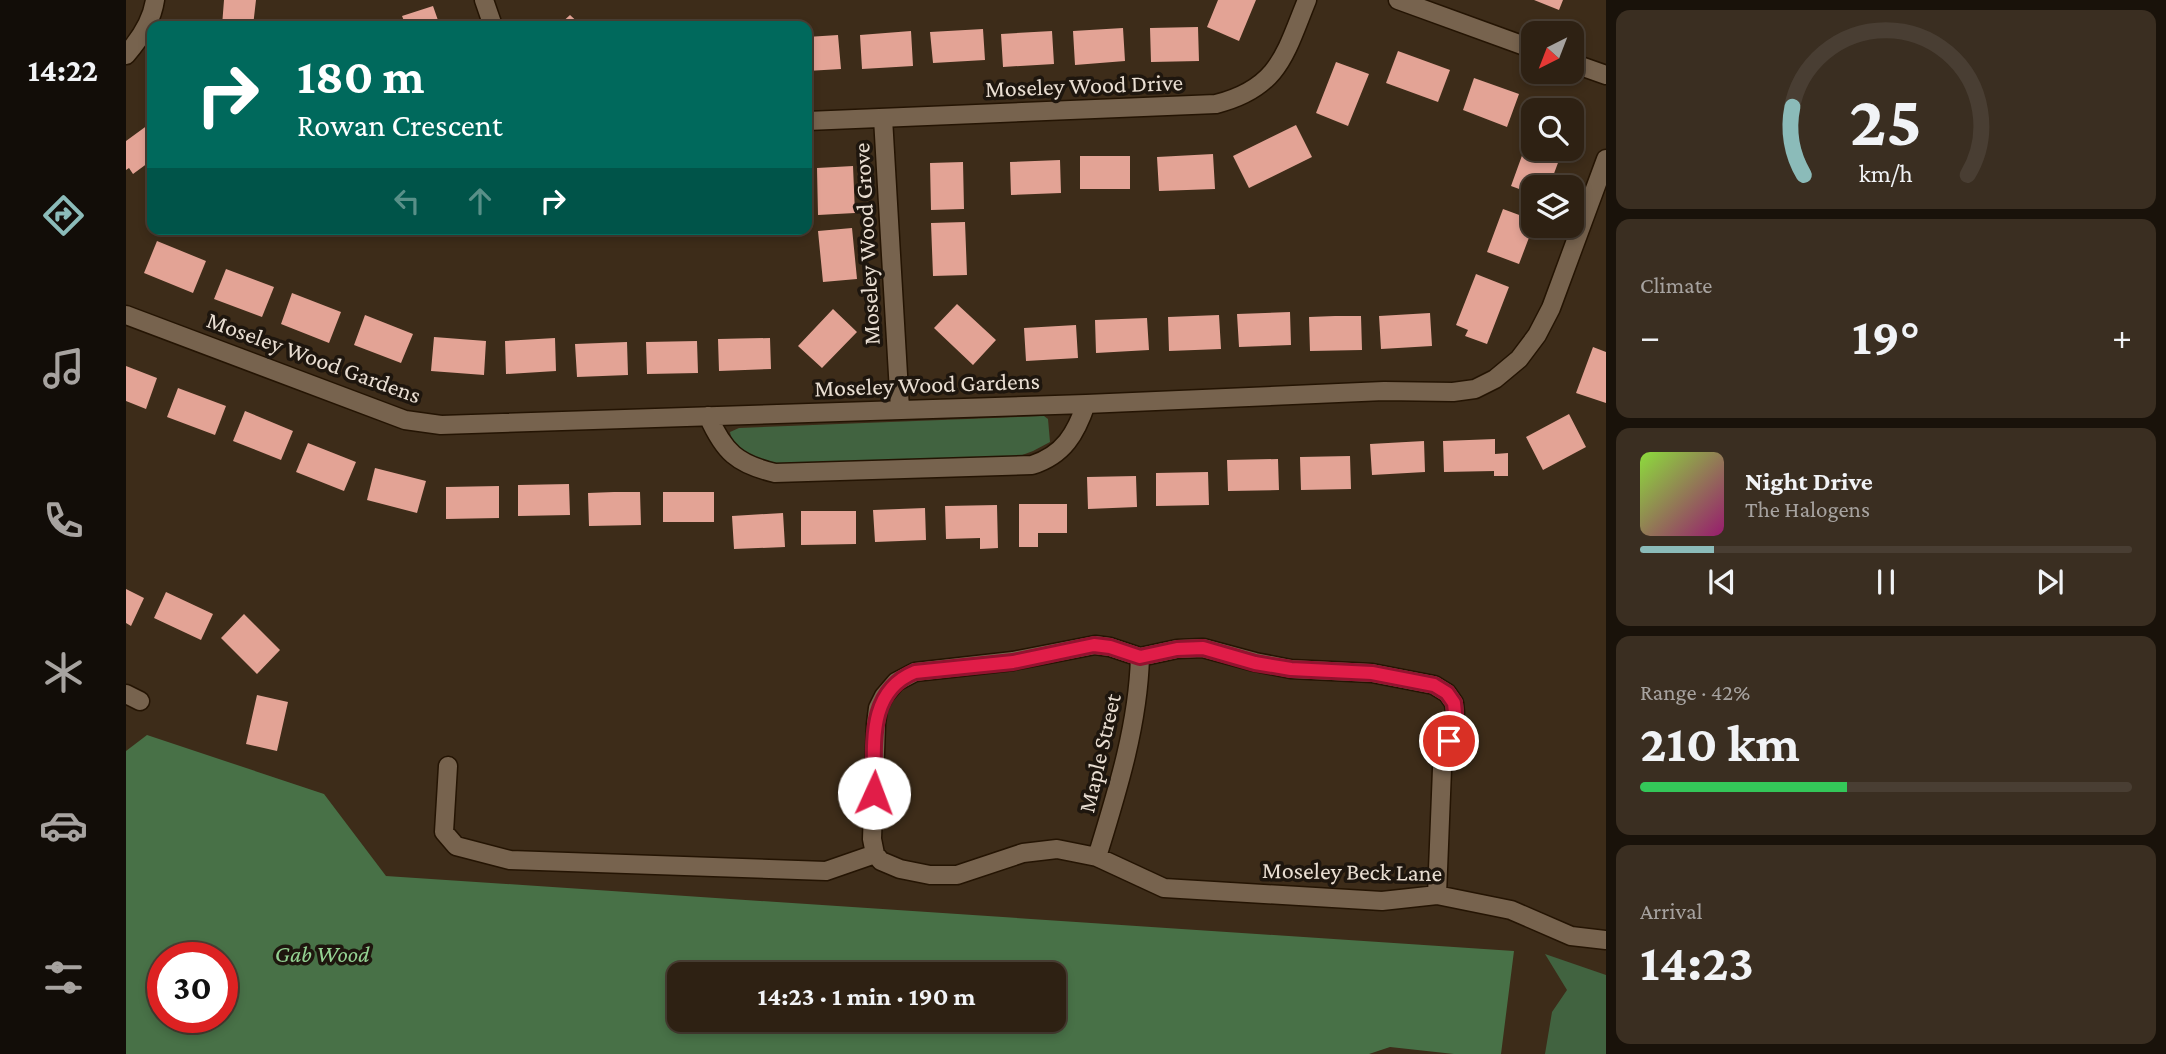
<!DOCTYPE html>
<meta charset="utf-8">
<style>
body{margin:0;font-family:"Crimson Pro",serif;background:#3a2e21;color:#f1f3f6;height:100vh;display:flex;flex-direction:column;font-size:26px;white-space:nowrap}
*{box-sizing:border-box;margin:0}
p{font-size:23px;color:#a7a3a0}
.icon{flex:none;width:38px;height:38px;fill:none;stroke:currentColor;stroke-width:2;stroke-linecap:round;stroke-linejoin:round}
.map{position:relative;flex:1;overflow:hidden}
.panel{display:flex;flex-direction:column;gap:10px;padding:10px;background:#19120a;width:560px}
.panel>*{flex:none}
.top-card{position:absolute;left:21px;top:21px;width:665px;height:214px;border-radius:14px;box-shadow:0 4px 10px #0003,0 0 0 2px #493e33;background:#00695c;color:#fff;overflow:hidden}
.needle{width:46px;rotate:222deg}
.buttons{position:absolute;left:1395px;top:21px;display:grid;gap:14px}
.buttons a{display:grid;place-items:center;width:63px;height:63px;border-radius:14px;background:#2e2113;box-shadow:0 4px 10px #0003,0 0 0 2px #493e33;font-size:35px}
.speed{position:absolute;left:21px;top:942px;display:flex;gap:14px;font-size:35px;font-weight:700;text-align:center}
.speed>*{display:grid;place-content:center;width:91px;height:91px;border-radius:50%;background:#2e2113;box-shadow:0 4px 10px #0003,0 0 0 2px #493e33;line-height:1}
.speed .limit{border:10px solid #d22;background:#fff;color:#111}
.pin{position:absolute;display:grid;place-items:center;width:60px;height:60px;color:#fff;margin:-30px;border:4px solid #fff;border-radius:50%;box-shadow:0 2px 7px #0007}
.me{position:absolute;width:77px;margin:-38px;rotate:2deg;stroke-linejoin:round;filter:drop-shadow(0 0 5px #0008)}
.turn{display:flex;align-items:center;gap:24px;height:147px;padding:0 35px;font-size:32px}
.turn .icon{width:91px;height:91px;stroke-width:2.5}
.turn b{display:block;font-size:49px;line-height:60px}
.lanes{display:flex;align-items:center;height:66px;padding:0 35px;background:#0003;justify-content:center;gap:35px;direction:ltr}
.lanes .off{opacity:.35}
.big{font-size:52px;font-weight:700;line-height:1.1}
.panel .card{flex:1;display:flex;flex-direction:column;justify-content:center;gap:10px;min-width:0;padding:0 24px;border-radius:14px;background:#3a2e21}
.panel .dial{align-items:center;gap:0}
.dial svg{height:182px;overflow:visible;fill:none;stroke:#493e33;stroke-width:7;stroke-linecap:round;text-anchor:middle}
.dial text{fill:#f1f3f6;stroke:none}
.song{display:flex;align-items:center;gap:21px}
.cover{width:84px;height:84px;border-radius:10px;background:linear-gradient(135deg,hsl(90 70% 55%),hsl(320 70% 35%))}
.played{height:7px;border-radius:4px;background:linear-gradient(90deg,#8bbbb9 15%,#493e33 15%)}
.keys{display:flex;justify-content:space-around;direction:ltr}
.heat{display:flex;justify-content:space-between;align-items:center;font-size:38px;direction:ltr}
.charge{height:10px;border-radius:5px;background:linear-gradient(90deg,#34c759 42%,#493e33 0)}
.trip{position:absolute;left:541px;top:962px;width:399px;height:70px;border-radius:14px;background:#2e2113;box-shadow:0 4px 10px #0003,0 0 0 2px #493e33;font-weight:700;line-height:70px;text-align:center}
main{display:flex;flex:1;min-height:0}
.tabs{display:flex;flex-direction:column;width:126px;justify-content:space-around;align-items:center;background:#120d08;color:#a7a3a0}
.tabs .icon{width:49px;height:49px}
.tabs .active{color:#8bbbb9}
.tabs b{font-size:32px;color:#f1f3f6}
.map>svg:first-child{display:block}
.green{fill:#416340}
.forest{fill:#487147;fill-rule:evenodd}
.building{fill:#e3a395}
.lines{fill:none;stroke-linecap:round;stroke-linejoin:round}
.minor-casing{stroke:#241403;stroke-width:21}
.minor{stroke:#77634e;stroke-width:18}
.route-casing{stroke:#92132f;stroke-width:18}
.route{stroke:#e11d48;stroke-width:12}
.labels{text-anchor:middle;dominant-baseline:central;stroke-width:7;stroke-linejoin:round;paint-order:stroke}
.street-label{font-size:24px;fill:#e9ded2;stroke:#1e160e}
.park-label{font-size:24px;font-style:italic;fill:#94d292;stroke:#1e160e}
</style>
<main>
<nav class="tabs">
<b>14:22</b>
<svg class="icon active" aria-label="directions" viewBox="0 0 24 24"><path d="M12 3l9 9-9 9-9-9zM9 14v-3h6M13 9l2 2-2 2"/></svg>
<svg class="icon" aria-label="music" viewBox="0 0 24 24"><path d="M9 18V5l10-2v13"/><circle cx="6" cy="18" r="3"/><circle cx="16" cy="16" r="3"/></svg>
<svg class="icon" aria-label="phone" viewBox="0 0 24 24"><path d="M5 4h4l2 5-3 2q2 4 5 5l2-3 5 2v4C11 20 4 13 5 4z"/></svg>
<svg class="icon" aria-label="climate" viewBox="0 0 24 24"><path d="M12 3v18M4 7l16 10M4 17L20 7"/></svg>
<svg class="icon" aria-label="car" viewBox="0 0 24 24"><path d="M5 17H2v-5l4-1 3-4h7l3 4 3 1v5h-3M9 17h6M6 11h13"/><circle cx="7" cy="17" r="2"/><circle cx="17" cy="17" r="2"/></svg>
<svg class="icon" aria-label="filters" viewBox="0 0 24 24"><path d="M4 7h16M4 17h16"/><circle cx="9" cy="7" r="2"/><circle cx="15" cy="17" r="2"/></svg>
</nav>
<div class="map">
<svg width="1480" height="1054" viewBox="0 0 1480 1054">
<rect width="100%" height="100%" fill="#3d2c19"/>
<path class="green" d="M918,416L922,419L924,442L907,451L891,457L644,464C627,458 607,451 604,432L613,428Z
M1419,954L1480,975V1054H1419L1426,1012L1441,990Z"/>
<path class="forest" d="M21,735L198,794L260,876L1388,951L1375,1054H1328L1264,1047L1243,1054H0V751ZM37,957H96V1017H37ZM553,975H928V1020H553Z"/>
<path class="building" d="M98,0H130L127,26H96Z
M1092,0H1130L1113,41L1081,27Z
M1408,0H1437L1433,10Z
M307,6L314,26H280L276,16Z
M444,15L456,26H432Z
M1072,27L1073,61L1025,62L1024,28Z
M997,28L999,61L949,65L947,31Z
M857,29L859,60L807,63L804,32Z
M785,31L787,66L736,69L734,35Z
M926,31L928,64L877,67L875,34Z
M712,35L715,69L681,71V37Z
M1272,51L1324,70L1312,102L1260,83Z
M1210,62L1243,74L1222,126L1190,113Z
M1348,78L1393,94L1381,127L1337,110Z
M26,122V160L7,174L3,168L0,170V141Z
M1170,125L1186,157L1123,188L1107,156Z
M1402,139L1407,141V149H1428L1436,152L1423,187H1407V194L1385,186Z
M1087,154L1089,189L1033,191L1031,157Z
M954,156H1004V189H954Z
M934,160L935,193L885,195L884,162Z
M837,162L838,209L805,210L804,163Z
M727,166L729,213L692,215L691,168Z
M1377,209L1407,220V227L1393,264L1361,252Z
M839,222L841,275L807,276L805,223Z
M726,228L731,279L697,282L692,231Z
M31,241L80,261L67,293L18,273Z
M100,269L148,287L136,317L88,299Z
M1350,274L1383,287L1361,344L1339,336L1342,330L1330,325Z
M166,293L215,312L203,343L155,324Z
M831,304L870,340L847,365L808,328Z
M707,309L731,332L696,368L672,346Z
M1164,312L1165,345L1113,347L1111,314Z
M1304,313L1306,346L1255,349L1253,316Z
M239,315L287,334L275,363L228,345Z
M1093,315L1095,349L1043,351L1042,317Z
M1209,316H1235L1236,350L1184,351L1183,317Z
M1021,318L1023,350L970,353L969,320Z
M950,325L952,358L900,361L898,328Z
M308,337L360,341L358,375L305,371Z
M429,338L430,371L380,374L379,341Z
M644,338L645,369L593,371L592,339Z
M571,341L572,373L521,374L520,342Z
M501,342L502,375L451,377L449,344Z
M1467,347L1480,352V403L1450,393Z
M0,366L31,378L20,409L0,401Z
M52,388L100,406L89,435L41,417Z
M119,411L167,431L155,460L107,441Z
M1443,414L1460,447L1417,470L1400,437Z
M1369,439V454L1382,453V476H1368V471L1318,472L1317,441Z
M1298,441L1299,472L1246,475L1244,444Z
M182,443L230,462L218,491L170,472Z
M1224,456L1225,489L1175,490L1174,457Z
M1152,459L1153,490L1102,491L1101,460Z
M249,468L300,481L291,513L241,500Z
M1082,472L1083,505L1030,506V473Z
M1010,476L1011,507L962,509L961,477Z
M443,484L444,515L392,516V485Z
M373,486V518L320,519V487Z
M488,492H514L515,525L463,526L462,493Z
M537,492H588V522H537Z
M893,504H941V533H912V547H893Z
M871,505L872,548L854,549V538L820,539L819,506Z
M799,508L800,540L749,542L747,510Z
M675,511H730V544L675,545Z
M657,513L659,547L608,549L606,516Z
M0,589L18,598L5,626L0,623Z
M40,592L87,614L75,640L28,618Z
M118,614L154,650L131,674L95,638Z
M131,695L162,702L151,751L120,744Z"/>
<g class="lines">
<g class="minor-casing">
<path id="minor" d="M358,0L367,26
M1272,0L1407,49
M0,55C14,39 26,21 29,0
M1446,63L1480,75
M757,118L774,409
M681,121L1090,104C1153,88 1159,54 1181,0
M0,315L279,420L315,425L960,404L1258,391L1327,392L1349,389L1369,379L1393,359L1411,335L1425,308L1480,159
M582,416C598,452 611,464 649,473L906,465C938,455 950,433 960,404
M0,694L14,701
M322,766L318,832L330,846L384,860L700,871L749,854
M971,857C991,792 1012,726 1014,657
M1311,895L1316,769L1329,713L1328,703L1321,693L1308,685L1246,673L1165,669L1129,662L1077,648L1051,649L1014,657L984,647L969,645L887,661L789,672L770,682L758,696L752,708L750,724L746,839L749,854L755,861L774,869L804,875H831L897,853L931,849L971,857L1038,888L1256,901L1311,895L1385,910L1445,936L1480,940"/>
</g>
<use href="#minor" class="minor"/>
</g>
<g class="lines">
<g class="route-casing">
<path id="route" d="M748,793C749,749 739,692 789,672L887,662L968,645L984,647L1014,657L1051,649L1077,648L1129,663L1165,669L1246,673L1308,685L1321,693L1328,703L1329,713L1323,741"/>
</g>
<use href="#route" class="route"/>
</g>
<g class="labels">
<g class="street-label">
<text transform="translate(958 85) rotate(-2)">Moseley Wood Drive</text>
<text transform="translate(740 244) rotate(-93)">Moseley Wood Grove</text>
<text transform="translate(188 357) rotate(20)">Moseley Wood Gardens</text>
<text transform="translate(801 384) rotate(-2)">Moseley Wood Gardens</text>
<text transform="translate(973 753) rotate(-77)">Maple Street</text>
<text transform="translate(1226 871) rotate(1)">Moseley Beck Lane</text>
</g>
<g class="park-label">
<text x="196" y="953">Gab Wood</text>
</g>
</g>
</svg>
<div class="buttons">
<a><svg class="needle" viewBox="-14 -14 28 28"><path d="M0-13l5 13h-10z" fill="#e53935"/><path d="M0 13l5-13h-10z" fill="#a7a3a0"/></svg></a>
<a><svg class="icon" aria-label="search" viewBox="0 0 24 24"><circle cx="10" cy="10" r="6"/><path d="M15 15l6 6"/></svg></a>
<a><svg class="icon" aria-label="layers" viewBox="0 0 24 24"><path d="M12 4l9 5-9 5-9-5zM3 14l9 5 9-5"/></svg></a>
</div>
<div class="speed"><div class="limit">30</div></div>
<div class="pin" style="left:1323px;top:741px;background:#d93025"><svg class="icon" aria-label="arrive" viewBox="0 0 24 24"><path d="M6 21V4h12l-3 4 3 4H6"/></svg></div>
<svg class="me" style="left:748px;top:793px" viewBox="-20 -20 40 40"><circle r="19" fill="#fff"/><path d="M0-13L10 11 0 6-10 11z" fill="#e11d48"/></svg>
<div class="trip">14:23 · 1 min · 190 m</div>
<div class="top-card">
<div class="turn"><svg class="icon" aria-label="right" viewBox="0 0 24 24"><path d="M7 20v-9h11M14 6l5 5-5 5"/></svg><div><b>180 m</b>Rowan Crescent</div></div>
<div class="lanes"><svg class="icon off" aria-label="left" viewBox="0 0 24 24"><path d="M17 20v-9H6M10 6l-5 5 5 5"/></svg><svg class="icon off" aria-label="ahead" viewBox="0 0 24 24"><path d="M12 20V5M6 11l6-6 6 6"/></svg><svg class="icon" aria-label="right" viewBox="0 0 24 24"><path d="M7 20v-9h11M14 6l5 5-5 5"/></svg></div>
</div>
</div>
<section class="panel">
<div class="card dial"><svg viewBox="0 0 100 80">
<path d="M14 69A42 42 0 1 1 86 69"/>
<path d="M14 69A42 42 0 0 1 9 39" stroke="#8bbbb9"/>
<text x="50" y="56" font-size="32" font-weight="700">25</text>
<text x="50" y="72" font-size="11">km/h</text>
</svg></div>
<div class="card"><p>Climate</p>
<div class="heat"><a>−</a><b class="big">19°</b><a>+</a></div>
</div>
<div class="card">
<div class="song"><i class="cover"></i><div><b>Night Drive</b><p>The Halogens</p></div></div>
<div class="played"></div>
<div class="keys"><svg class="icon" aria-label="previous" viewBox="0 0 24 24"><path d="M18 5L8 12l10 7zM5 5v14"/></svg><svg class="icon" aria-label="pause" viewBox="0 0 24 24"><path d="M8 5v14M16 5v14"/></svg><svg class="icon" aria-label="next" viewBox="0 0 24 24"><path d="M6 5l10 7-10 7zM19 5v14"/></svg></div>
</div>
<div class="card"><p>Range · 42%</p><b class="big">210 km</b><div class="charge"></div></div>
<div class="card"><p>Arrival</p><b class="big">14:23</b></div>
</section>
</main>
